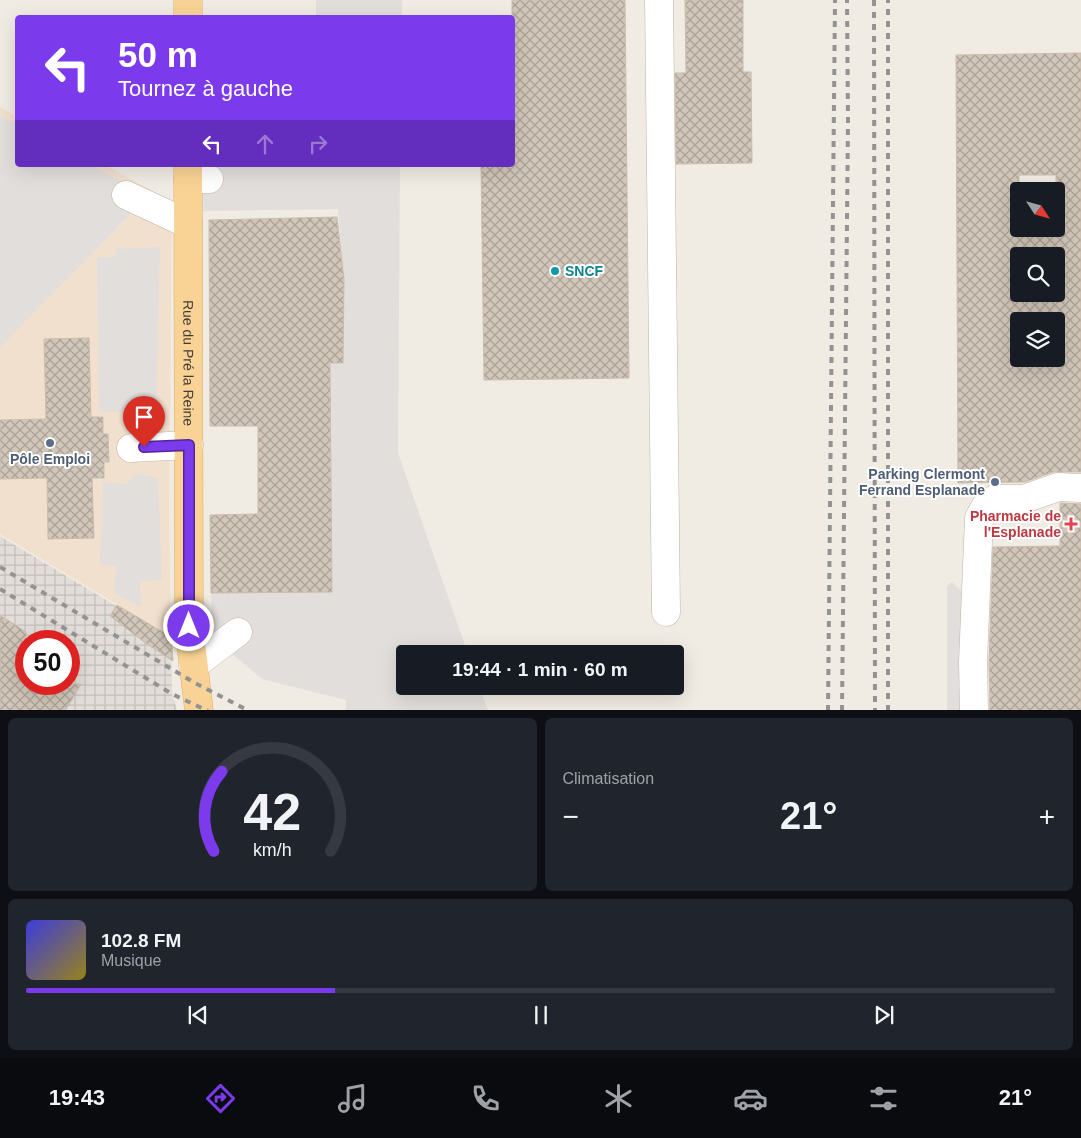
<!DOCTYPE html>
<html lang="fr">
<meta charset="utf-8">
<style>
body{margin:0;font-family:Helvetica,sans-serif;background:#20242c;color:#f1f3f6;height:100vh;display:flex;flex-direction:column;font-size:19px;white-space:nowrap}
*{box-sizing:border-box;margin:0}
p{font-size:16px;color:#9ea1a6}
.icon{flex:none;width:28px;height:28px;fill:none;stroke:currentColor;stroke-width:2;stroke-linecap:round;stroke-linejoin:round}
.map{position:relative;height:710px;overflow:hidden}
.details{display:flex;flex-direction:column;gap:8px;padding:8px;background:#0d0f14;flex:1}
.details>*{flex:none}
.top-card{position:absolute;left:15px;top:15px;width:500px;height:152px;border-radius:5px;box-shadow:0 5px 20px #0002;background:#7c3aed;color:#fff;overflow:hidden}
.needle{width:32px;rotate:126deg}
.tools{position:absolute;left:1010px;top:182px;display:grid;gap:10px}
.tools a{display:grid;place-items:center;width:55px;height:55px;border-radius:5px;background:#171b24;box-shadow:0 5px 20px #0002;font-size:25px}
.speed{position:absolute;left:15px;top:630px;display:flex;gap:10px;font-size:25px;font-weight:700;text-align:center}
.speed>*{display:grid;place-content:center;width:65px;height:65px;border-radius:50%;background:#171b24;box-shadow:0 5px 20px #0002;line-height:1}
.speed .limit{border:8px solid #d22;background:#fff;color:#111}
.pin{position:absolute;display:grid;place-items:center;width:42px;height:42px;color:#fff;margin:-51px -21px;border-radius:50% 50% 50% 0;rotate:-45deg;box-shadow:0 0 5px #0007}
.pin .icon{rotate:45deg}
.me{position:absolute;width:55px;margin:-28px;rotate:0deg;stroke-linejoin:round;filter:drop-shadow(0 0 4px #0008)}
.turn{display:flex;align-items:center;gap:18px;height:105px;padding:0 20px;font-size:22px}
.turn .icon{width:65px;height:65px;stroke-width:2.5}
.turn b{display:block;font-size:35px;line-height:42px}
.lanes{display:flex;align-items:center;height:48px;padding:0 20px;background:#0003;justify-content:center;gap:25px;direction:ltr}
.lanes .off{opacity:.35}
.big{font-size:38px;font-weight:600;line-height:1.1}
.details .widget{flex:1;display:flex;flex-direction:column;justify-content:center;gap:8px;min-width:0;padding:0 18px;border-radius:8px;background:#20242c}
.details .dial{align-items:center;gap:0}
.dial svg{height:130px;overflow:visible;fill:none;stroke:#363941;stroke-width:7;stroke-linecap:round;text-anchor:middle}
.dial text{fill:#f1f3f6;stroke:none}
.song{display:flex;align-items:center;gap:15px}
.cover{width:60px;height:60px;border-radius:8px;background:linear-gradient(135deg,hsl(240 70% 55%),hsl(50 70% 35%))}
.played{height:5px;border-radius:2px;background:linear-gradient(90deg,#7c3aed 30%,#363941 30%)}
.keys{display:flex;justify-content:space-around;direction:ltr}
.heat{display:flex;justify-content:space-between;align-items:center;font-size:28px;direction:ltr}
.details .tiles{flex:1;display:grid;gap:8px;grid-template-columns:1fr 1fr}
.widget:last-child{grid-column:span 2}
.trip{position:absolute;left:396px;top:645px;width:288px;height:50px;border-radius:5px;background:#171b24;box-shadow:0 5px 20px #0002;font-weight:600;line-height:50px;text-align:center}
.tab-bar{display:flex;height:80px;justify-content:space-around;align-items:center;background:#090b0e;color:#9ea1a6}
.tab-bar .icon{width:35px;height:35px}
.tab-bar .on{color:#7c3aed}
.tab-bar b{font-size:22px;color:#f1f3f6}
.map>svg:first-child{display:block}
.commercial{fill:#f2e0ce}
.industrial{fill:url(#industrial-grid);fill-rule:evenodd}
.parking{fill:#e1dedb}
.building{fill:url(#building-cross-hatch);stroke:#cbbdad;fill-rule:evenodd}
.lines{fill:none;stroke-linecap:round;stroke-linejoin:round}
.minor-casing{stroke:#beb5a9;stroke-width:29}
.major-casing{stroke:#dbae66;stroke-width:29}
.minor{stroke:#fff;stroke-width:28}
.major{stroke:#f8d395;stroke-width:28}
.rail{stroke:#939393;stroke-width:4;stroke-dasharray:6 6;stroke-linecap:butt}
.route-casing{stroke:#51269a;stroke-width:12}
.route{stroke:#7c3aed;stroke-width:9}
.culture-dot{fill:#0f9aa8;stroke:#fff;stroke-width:2}
.service-dot{fill:#5c6f8a;stroke:#fff;stroke-width:2}
.health-dot{fill:#e0444e;stroke:#fff;stroke-width:2}
.labels{text-anchor:middle;dominant-baseline:central;stroke-width:4;stroke-linejoin:round;paint-order:stroke}
.culture-label{font-size:14px;font-weight:bold;fill:#0d838f;stroke:#fff;text-anchor:start}
.street-label{font-size:14px;fill:#423b34;stroke:#fff}
.service-label{font-size:14px;font-weight:bold;fill:#4e5e75;stroke:#fff}
.health-label{font-size:14px;font-weight:bold;fill:#be3a42;stroke:#fff;text-anchor:end}
</style>
<div class="map">
<svg width="1081" height="711" viewBox="0 0 1081 711">
<defs>
<pattern id="industrial-grid" width="8" height="8" patternUnits="userSpaceOnUse" patternTransform="scale(1.25)"><rect width="8" height="8" fill="#e2ddd8"/><path d="M0 4h8M4 0v8" fill="none" stroke="#c3bfba"/></pattern>
<pattern id="building-cross-hatch" width="8" height="8" patternUnits="userSpaceOnUse" patternTransform="scale(1.25)"><rect width="8" height="8" fill="#d1c6b9"/><path d="M0 0l8 8M0 8l8-8" fill="none" stroke="#aba297"/></pattern>
</defs>
<rect width="100%" height="100%" fill="#f0ebe3"/>
<path class="commercial" d="M0,107L17,117L18,165H105L163,197L172,205L169,514L171,637L0,534Z"/>
<path class="industrial" d="M0,536L171,639L172,694L177,710H0ZM26,641H69V684H26Z"/>
<path class="parking" d="M316,0H402V17H316Z
M0,116L17,125L18,165H91L148,196L0,347Z
M205,165H400L398,453L468,654H405V686H479L488,710H346V700L262,679L212,637L211,593L332,592L330,363L343,362L344,279L338,209L203,211Z
M160,247L156,415L99,411L97,257H116L115,249Z
M135,474L158,478L162,580L140,581L141,607L114,593L116,566L100,565L103,482L127,484Z
M952,582L965,595V710H947V586Z"/>
<path class="building" d="M512,0H625L629,378L484,380L481,165H512Z
M685,0H743V72H751L752,163L676,164L675,73H686Z
M1081,53V472H1053L1025,482L958,483L956,55ZM1019,175H1056V229H1019ZM1019,256H1056V294H1019ZM1019,321H1056V359H1019Z
M337,217L344,279L343,363H330L332,592L211,593L210,515L258,514V426H210L209,220Z
M89,338L91,417H103V434H108L109,462H104V478H92L94,538L48,539L47,478L0,479V420L46,419L44,339Z
M1060,503L1081,504V711H990L989,662L993,547L1060,546Z
M117,605L171,637L173,661L147,644L110,616Z
M0,615L26,632V684H81L65,711H0Z"/>
<g class="lines">
<g class="minor-casing">
<path id="minor" d="M659,0L666,612
M188,179H209
M126,195L188,224
M131,448L189,445
M193,666L238,632
M974,711L973,662L979,518L985,507L995,499H1024L1058,487L1081,488"/>
</g>
<g class="major-casing">
<g id="major">
<path d="M188,0V18"/>
<path id="s1" d="M188,165L189,627L199,711"/>
</g>
</g>
<use href="#minor" class="minor"/>
<use href="#major" class="major"/>
<path class="rail" d="M874,0L875,711
M0,567L195,683L249,711
M0,589L172,694L208,711
M828,711L835,0
M842,711L848,121L847,0
M888,711V0"/>
</g>
<g class="lines">
<g class="route-casing">
<path id="route" d="M144,447L189,445V626"/>
</g>
<use href="#route" class="route"/>
</g>
<circle class="culture-dot" cx="555" cy="271" r="5"/>
<g class="service-dot">
<circle cx="50" cy="443" r="5"/>
<circle cx="995" cy="482" r="5"/>
</g>
<path class="health-dot" d="M1068.5 516.5h5v5h5v5h-5v5h-5v-5h-5v-5h5z"/>
<g class="labels">
<g class="culture-label">
<text x="565" y="271">SNCF</text>
</g>
<g class="street-label">
<text stroke="none"><textPath href="#s1" startOffset="198">Rue du Pré la Reine</textPath></text>
</g>
<g class="service-label">
<text x="50" y="459">Pôle Emploi</text>
<text x="985" y="474" text-anchor="end">Parking Clermont<tspan x="985" dy="16">Ferrand Esplanade</tspan></text>
</g>
<g class="health-label">
<text x="1061" y="516">Pharmacie de<tspan x="1061" dy="16">l'Esplanade</tspan></text>
</g>
</g>
</svg>
<div class="tools">
<a><svg class="needle" viewBox="-14 -14 28 28"><path d="M0-13l5 13h-10z" fill="#e53935"/><path d="M0 13l5-13h-10z" fill="#9ea1a6"/></svg></a>
<a><svg class="icon" aria-label="search" viewBox="0 0 24 24"><circle cx="10" cy="10" r="6"/><path d="M15 15l6 6"/></svg></a>
<a><svg class="icon" aria-label="layers" viewBox="0 0 24 24"><path d="M12 4l9 5-9 5-9-5zM3 14l9 5 9-5"/></svg></a>
</div>
<div class="speed"><div class="limit">50</div></div>
<div class="pin" style="left:144px;top:447px;background:#d93025"><svg class="icon" aria-label="arrive" viewBox="0 0 24 24"><path d="M6 21V4h12l-3 4 3 4H6"/></svg></div>
<svg class="me" style="left:189px;top:626px" viewBox="-20 -20 40 40"><circle r="17" fill="#7c3aed" stroke="#fff" stroke-width="3"/><path d="M0-11L8 9 0 5-8 9z" fill="#fff"/></svg>
<div class="trip">19:44 · 1 min · 60 m</div>
<div class="top-card">
<div class="turn"><svg class="icon" aria-label="left" viewBox="0 0 24 24"><path d="M17 20v-9H6M10 6l-5 5 5 5"/></svg><div><b>50 m</b>Tournez à gauche</div></div>
<div class="lanes"><svg class="icon" aria-label="left" viewBox="0 0 24 24"><path d="M17 20v-9H6M10 6l-5 5 5 5"/></svg><svg class="icon off" aria-label="ahead" viewBox="0 0 24 24"><path d="M12 20V5M6 11l6-6 6 6"/></svg><svg class="icon off" aria-label="right" viewBox="0 0 24 24"><path d="M7 20v-9h11M14 6l5 5-5 5"/></svg></div>
</div>
</div>
<section class="details">
<div class="tiles">
<div class="widget dial"><svg viewBox="0 0 100 80">
<path d="M14 69A42 42 0 1 1 86 69"/>
<path d="M14 69A42 42 0 0 1 19 20" stroke="#7c3aed"/>
<text x="50" y="56" font-size="32" font-weight="700">42</text>
<text x="50" y="72" font-size="11">km/h</text>
</svg></div>
<div class="widget"><p>Climatisation</p>
<div class="heat"><a>−</a><b class="big">21°</b><a>+</a></div>
</div>
<div class="widget">
<div class="song"><i class="cover"></i><div><b>102.8 FM</b><p>Musique</p></div></div>
<div class="played"></div>
<div class="keys"><svg class="icon" aria-label="previous" viewBox="0 0 24 24"><path d="M18 5L8 12l10 7zM5 5v14"/></svg><svg class="icon" aria-label="pause" viewBox="0 0 24 24"><path d="M8 5v14M16 5v14"/></svg><svg class="icon" aria-label="next" viewBox="0 0 24 24"><path d="M6 5l10 7-10 7zM19 5v14"/></svg></div>
</div>
</div>
</section>
<nav class="tab-bar">
<b>19:43</b>
<svg class="icon on" aria-label="directions" viewBox="0 0 24 24"><path d="M12 3l9 9-9 9-9-9zM9 14v-3h6M13 9l2 2-2 2"/></svg>
<svg class="icon" aria-label="music" viewBox="0 0 24 24"><path d="M9 18V5l10-2v13"/><circle cx="6" cy="18" r="3"/><circle cx="16" cy="16" r="3"/></svg>
<svg class="icon" aria-label="phone" viewBox="0 0 24 24"><path d="M5 4h4l2 5-3 2q2 4 5 5l2-3 5 2v4C11 20 4 13 5 4z"/></svg>
<svg class="icon" aria-label="climate" viewBox="0 0 24 24"><path d="M12 3v18M4 7l16 10M4 17L20 7"/></svg>
<svg class="icon" aria-label="car" viewBox="0 0 24 24"><path d="M5 17H2v-5l4-1 3-4h7l3 4 3 1v5h-3M9 17h6M6 11h13"/><circle cx="7" cy="17" r="2"/><circle cx="17" cy="17" r="2"/></svg>
<svg class="icon" aria-label="filters" viewBox="0 0 24 24"><path d="M4 7h16M4 17h16"/><circle cx="9" cy="7" r="2"/><circle cx="15" cy="17" r="2"/></svg>
<b>21°</b>
</nav>
